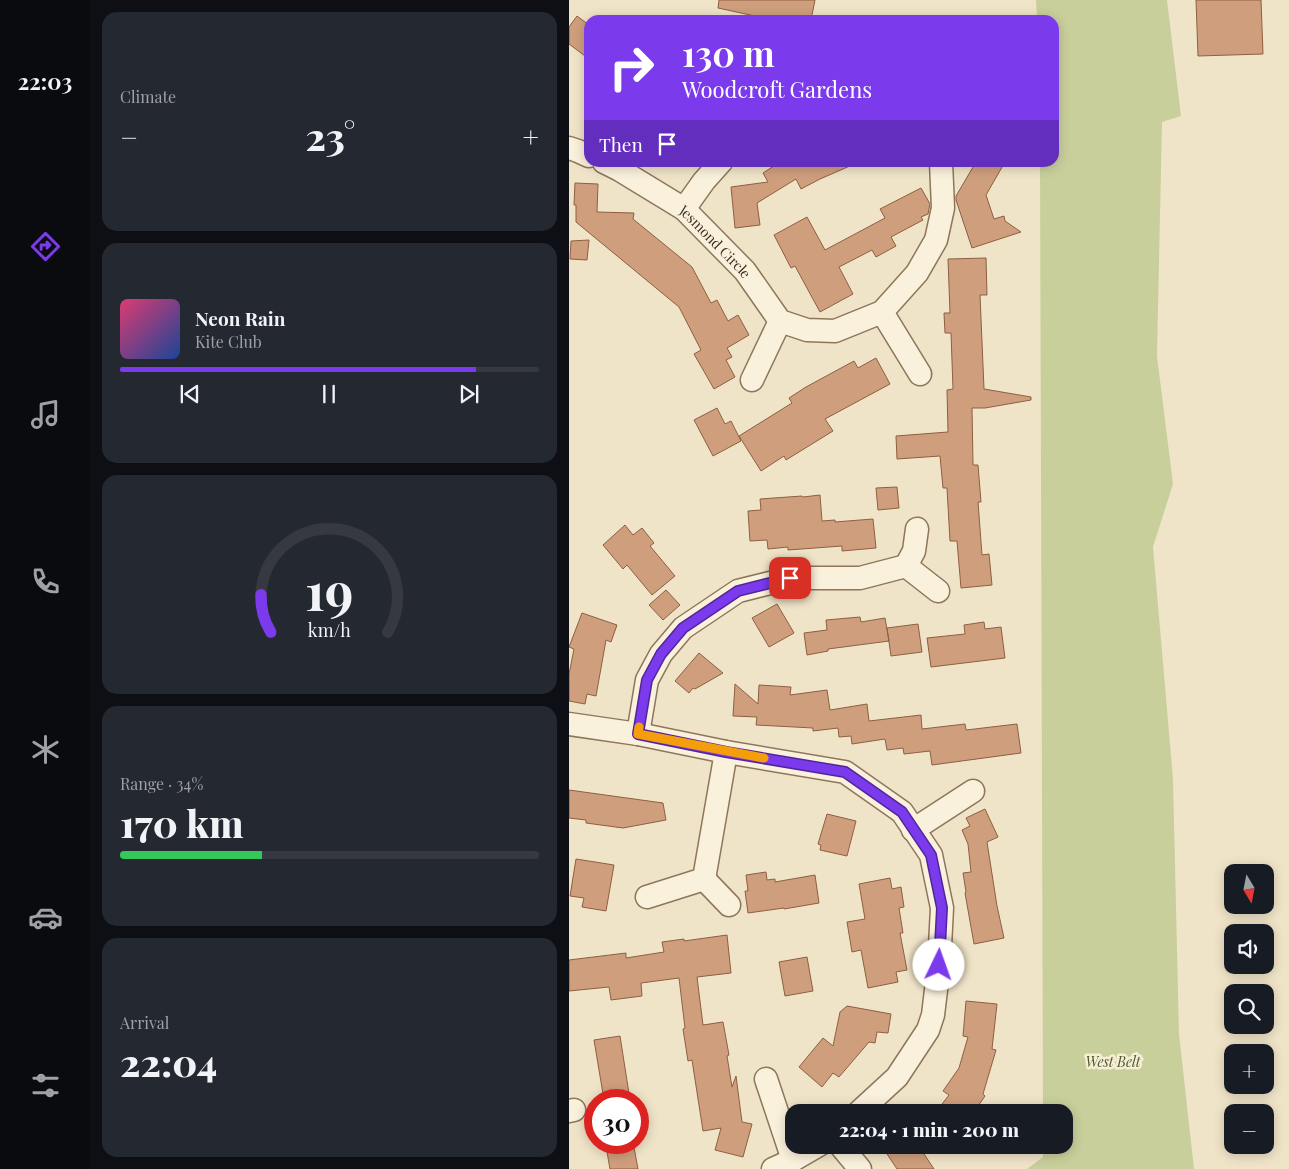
<!DOCTYPE html>
<meta charset="utf-8">
<style>
body{margin:0;font-family:"Playfair Display",serif;background:#242831;color:#f1f3f6;height:100vh;display:flex;flex-direction:column;font-size:19px;white-space:nowrap}
*{box-sizing:border-box;margin:0}
p{font-size:16px;color:#9ea1a6}
.icon{flex:none;width:28px;height:28px;fill:none;stroke:currentColor;stroke-width:2;stroke-linecap:round;stroke-linejoin:round}
.map{position:relative;flex:1;overflow:hidden}
.drawer{display:flex;flex-direction:column;gap:12px;padding:12px;background:#0d0f14;width:479px}
.drawer>*{flex:none}
.top-card{position:absolute;left:15px;top:15px;width:475px;height:152px;border-radius:15px;box-shadow:0 2px 12px #0003;background:#7c3aed;color:#fff;overflow:hidden}
.needle{width:32px;rotate:170deg}
.buttons{position:absolute;left:655px;top:864px;display:grid;gap:10px}
.buttons a{display:grid;place-items:center;width:50px;height:50px;border-radius:10px;background:#171b24;box-shadow:0 2px 12px #0003;font-size:25px}
.speed{position:absolute;left:15px;top:1089px;display:flex;gap:10px;font-size:25px;font-weight:700;text-align:center}
.speed>*{display:grid;place-content:center;width:65px;height:65px;border-radius:50%;background:#171b24;box-shadow:0 2px 12px #0003;line-height:1}
.speed .limit{border:8px solid #d22;background:#fff;color:#111}
.pin{position:absolute;display:grid;place-items:center;width:42px;height:42px;color:#fff;margin:-21px;border-radius:10px;box-shadow:0 2px 8px #0006}
.me{position:absolute;width:55px;margin:-28px;rotate:3deg;stroke-linejoin:round;filter:drop-shadow(0 0 4px #0008)}
.turn{display:flex;align-items:center;gap:18px;height:105px;padding:0 15px;font-size:22px}
.turn .icon{width:65px;height:65px;stroke-width:2.5}
.turn b{display:block;font-size:35px;line-height:42px}
.then{display:flex;align-items:center;height:48px;padding:0 15px;background:#0003;gap:10px;font-size:19px}
.big{font-size:38px;font-weight:800;line-height:1.1}
.drawer .tile{flex:1;display:flex;flex-direction:column;justify-content:center;gap:8px;min-width:0;padding:0 18px;border-radius:15px;background:#242831}
.drawer .dial{align-items:center;gap:0}
.dial svg{height:130px;overflow:visible;fill:none;stroke:#363941;stroke-width:7;stroke-linecap:round;text-anchor:middle}
.dial text{fill:#f1f3f6;stroke:none}
.song{display:flex;align-items:center;gap:15px}
.cover{width:60px;height:60px;border-radius:8px;background:linear-gradient(135deg,hsl(340 70% 55%),hsl(220 70% 35%))}
.played{height:5px;border-radius:2px;background:linear-gradient(90deg,#7c3aed 85%,#363941 85%)}
.keys{display:flex;justify-content:space-around;direction:ltr}
.heat{display:flex;justify-content:space-between;align-items:center;font-size:28px;direction:ltr}
.charge{height:8px;border-radius:4px;background:linear-gradient(90deg,#34c759 34%,#363941 0)}
.trip{position:absolute;left:216px;top:1104px;width:288px;height:50px;border-radius:15px;background:#171b24;box-shadow:0 2px 12px #0003;font-weight:800;line-height:50px;text-align:center}
main{display:flex;flex:1;min-height:0}
.menu{display:flex;flex-direction:column;width:90px;justify-content:space-around;align-items:center;background:#090b0e;color:#9ea1a6}
.menu .icon{width:35px;height:35px}
.menu .on{color:#7c3aed}
.menu b{font-size:22px;color:#f1f3f6}
.map>svg:first-child{display:block}
.green{fill:#c9cf9b}
.building{fill:#cf9f7d;stroke:#8d5f41}
.lines{fill:none;stroke-linecap:round;stroke-linejoin:round}
.minor-casing{stroke:#8d765c;stroke-width:25}
.minor{stroke:#faf1dc;stroke-width:22}
.route-casing{stroke:#51269a;stroke-width:12}
.route{stroke:#7c3aed;stroke-width:9}
.slow{stroke:#f59e0b;stroke-width:9}
.labels{text-anchor:middle;dominant-baseline:central;stroke-width:5;stroke-linejoin:round;paint-order:stroke}
.street-label{font-size:14px;fill:#3d2e20;stroke:#f7eed8}
.park-label{font-size:14px;font-style:italic;fill:#4d5a26;stroke:#f7eed8}
</style>
<main>
<nav class="menu">
<b>22:03</b>
<svg class="icon on" aria-label="directions" viewBox="0 0 24 24"><path d="M12 3l9 9-9 9-9-9zM9 14v-3h6M13 9l2 2-2 2"/></svg>
<svg class="icon" aria-label="music" viewBox="0 0 24 24"><path d="M9 18V5l10-2v13"/><circle cx="6" cy="18" r="3"/><circle cx="16" cy="16" r="3"/></svg>
<svg class="icon" aria-label="phone" viewBox="0 0 24 24"><path d="M5 4h4l2 5-3 2q2 4 5 5l2-3 5 2v4C11 20 4 13 5 4z"/></svg>
<svg class="icon" aria-label="climate" viewBox="0 0 24 24"><path d="M12 3v18M4 7l16 10M4 17L20 7"/></svg>
<svg class="icon" aria-label="car" viewBox="0 0 24 24"><path d="M5 17H2v-5l4-1 3-4h7l3 4 3 1v5h-3M9 17h6M6 11h13"/><circle cx="7" cy="17" r="2"/><circle cx="17" cy="17" r="2"/></svg>
<svg class="icon" aria-label="filters" viewBox="0 0 24 24"><path d="M4 7h16M4 17h16"/><circle cx="9" cy="7" r="2"/><circle cx="15" cy="17" r="2"/></svg>
</nav>
<section class="drawer">
<div class="tile"><p>Climate</p>
<div class="heat"><a>−</a><b class="big">23°</b><a>+</a></div>
</div>
<div class="tile">
<div class="song"><i class="cover"></i><div><b>Neon Rain</b><p>Kite Club</p></div></div>
<div class="played"></div>
<div class="keys"><svg class="icon" aria-label="previous" viewBox="0 0 24 24"><path d="M18 5L8 12l10 7zM5 5v14"/></svg><svg class="icon" aria-label="pause" viewBox="0 0 24 24"><path d="M8 5v14M16 5v14"/></svg><svg class="icon" aria-label="next" viewBox="0 0 24 24"><path d="M6 5l10 7-10 7zM19 5v14"/></svg></div>
</div>
<div class="tile dial"><svg viewBox="0 0 100 80">
<path d="M14 69A42 42 0 1 1 86 69"/>
<path d="M14 69A42 42 0 0 1 8 46" stroke="#7c3aed"/>
<text x="50" y="56" font-size="32" font-weight="700">19</text>
<text x="50" y="72" font-size="11">km/h</text>
</svg></div>
<div class="tile"><p>Range · 34%</p><b class="big">170 km</b><div class="charge"></div></div>
<div class="tile"><p>Arrival</p><b class="big">22:04</b></div>
</section>
<div class="map">
<svg width="721" height="1169" viewBox="0 0 721 1169">
<rect width="100%" height="100%" fill="#f0e4c8"/>
<path class="green" d="M467,0H598L612,116L593,122L588,356L604,484L584,547L604,779L610,1034L625,1169H458L474,1157V1145H495V1112H474L471,163L485,162V20H468Z"/>
<path class="building" d="M150,0H246L242,20H204L149,8Z
M627,0H692L694,54L629,56Z
M8,16L20,25V59L0,44V27Z
M211,162H290L251,179L232,189L227,179L188,203L191,225L166,228L162,187L199,182L194,173Z
M407,162H436L417,195L425,219L435,216L436,221L452,232L403,248L387,200V196Z
M6,183L29,184L28,212L65,213L64,219L123,267L142,303L148,300L159,321L169,315L180,335L158,348L163,357L157,360L166,377L145,389L125,354L132,350L110,307L7,222V205H5Z
M352,188L361,204L359,214L352,217L354,220L322,237L327,246L307,257L303,250L270,267L284,294L251,312L226,266L222,268L205,235L238,217L256,250L316,218L311,209Z
M20,240L18,260L1,259L2,241Z
M417,258L418,295H411L415,389L462,397V400L416,408H403L404,465H409L412,502H409L413,555L420,554L423,585L392,588L388,541H381L378,488H374L371,456L328,459L327,436L379,432L378,390L384,389L382,333H376L375,313H381L379,259Z
M307,358L321,384L256,419L264,431L217,460L215,456L192,471L170,436L223,403L220,398L237,387L285,361L289,368Z
M148,408L156,424L162,421L172,441L144,456L125,420Z
M328,487L330,508L309,510L307,488Z
M251,495L253,521L266,520V522L304,519L307,548L273,551V546L219,550V547L199,549L198,540L181,541L179,511L192,510L191,499L233,496L234,497Z
M56,525L64,535L73,528L85,543L81,546L106,576L83,595L58,565L54,569L34,545Z
M97,590L111,605L94,620L80,605Z
M208,604L225,633L200,647L183,618Z
M13,613L48,625L42,642L37,640L27,696L18,694L16,704L0,701V674L5,649L0,647Z
M291,617L292,622L316,618L320,641L259,649V651L238,655L235,633L258,630L257,620Z
M415,622L416,629L432,627L436,658L362,667L358,638L396,634L395,625Z
M349,624L353,652L322,656L318,628Z
M130,653L154,673L126,689L124,688L120,693L106,681Z
M166,684L189,704L190,685L222,687L221,695L258,690L261,710L298,704L300,721L352,715L353,729L396,724L397,730L448,724L452,753L363,765L361,751L335,754L334,748L318,750L316,739L283,744L282,736L270,737L269,728L244,731V728L187,725L188,717L164,716Z
M0,790L94,803L97,820L54,828L17,823V820L0,818Z
M416,809L429,837L418,842L428,906L435,938L405,944L396,893L397,892L394,873L402,872L399,844L393,830L401,826L397,818Z
M258,814L287,821L278,856L251,850L252,845L249,844Z
M7,859L45,865L37,911L13,907L15,898L1,896Z
M197,872L198,880L206,879V882L246,875L250,903L215,909V908L179,913L176,891H179L177,875Z
M321,878L323,889L332,887L335,907L330,908L334,933H331L338,970L327,972L329,982L299,988L292,950L283,952L278,922L296,919L290,884Z
M158,935L162,973L128,977L134,1025L154,1022L160,1055L158,1056L163,1087L167,1076L173,1122L183,1124L174,1157L146,1150L152,1128L134,1131L123,1060L119,1061L114,1029L116,1028L110,978L72,983L73,996L42,1000L40,987L0,991V960L57,953V958L95,952L93,942L115,939V941Z
M238,957L244,991L216,996L210,962Z
M397,1001L428,1004L423,1049L427,1050L414,1094L416,1096L405,1112H367L380,1095L374,1091L390,1068L399,1037L394,1036Z
M278,1006L322,1014L319,1033L308,1032L306,1043L300,1042L270,1077L264,1073L253,1087L230,1067L254,1038L264,1046L271,1012Z
M51,1036L61,1100H35L25,1040Z
M40,1142H64L69,1169H41L37,1146L41,1145Z
M312,1145H349L365,1169H328Z"/>
<g class="lines">
<g class="minor-casing">
<g id="minor">
<path d="M0,148L9,151L20,156"/>
<path id="s1" d="M35,162L51,170L115,209L176,271L211,321L238,330L266,331L313,312L348,273L367,240L374,208L372,162"/>
<path d="M115,209L135,181L152,162"/>
<path d="M313,312L351,374"/>
<path d="M183,380L211,321"/>
<path d="M337,566L369,591"/>
<path d="M0,724L69,734L157,752L276,772L333,812L362,855L373,908L370,965L364,1015L359,1030L328,1077L290,1112"/>
<path d="M69,734L78,680L92,654L114,628L169,591L221,578H291L337,566L345,551L348,529"/>
<path d="M344,830L404,791"/>
<path d="M135,879L160,905"/>
<path d="M78,897L135,879L157,752"/>
<path d="M197,1079L224,1160"/>
<path d="M0,1111L5,1110"/>
<path d="M271,1145L291,1169"/>
<path d="M204,1169L224,1160L250,1145"/>
</g>
</g>
<use href="#minor" class="minor"/>
</g>
<g class="lines">
<g class="route-casing">
<path id="route" d="M221,578L169,591L114,628L92,654L78,680L69,734L157,752L276,772L333,812L362,855L373,908L370,965"/>
</g>
<use href="#route" class="route"/>
<path class="slow" d="M70,727L69,734L195,758"/>
</g>
<g class="labels">
<g class="street-label">
<text stroke="none"><textPath href="#s1" startOffset="138">Jesmond Circle</textPath></text>
</g>
<g class="park-label">
<text x="544" y="1061">West Belt</text>
</g>
</g>
</svg>
<div class="buttons">
<a><svg class="needle" viewBox="-14 -14 28 28"><path d="M0-13l5 13h-10z" fill="#e53935"/><path d="M0 13l5-13h-10z" fill="#9ea1a6"/></svg></a>
<a><svg class="icon" aria-label="sound" viewBox="0 0 24 24"><path d="M4 9h4l5-4v14l-5-4H4zM17 9q2 3 0 6"/></svg></a>
<a><svg class="icon" aria-label="search" viewBox="0 0 24 24"><circle cx="10" cy="10" r="6"/><path d="M15 15l6 6"/></svg></a>
<a>+</a>
<a>−</a>
</div>
<div class="speed"><div class="limit">30</div></div>
<div class="pin" style="left:221px;top:578px;background:#d93025"><svg class="icon" aria-label="arrive" viewBox="0 0 24 24"><path d="M6 21V4h12l-3 4 3 4H6"/></svg></div>
<svg class="me" style="left:370px;top:965px" viewBox="-20 -20 40 40"><circle r="19" fill="#fff"/><path d="M0-13L10 11 0 6-10 11z" fill="#7c3aed"/></svg>
<div class="trip">22:04 · 1 min · 200 m</div>
<div class="top-card">
<div class="turn"><svg class="icon" aria-label="right" viewBox="0 0 24 24"><path d="M7 20v-9h11M14 6l5 5-5 5"/></svg><div><b>130 m</b>Woodcroft Gardens</div></div>
<div class="then">Then<svg class="icon" aria-label="arrive" viewBox="0 0 24 24"><path d="M6 21V4h12l-3 4 3 4H6"/></svg></div>
</div>
</div>
</main>
